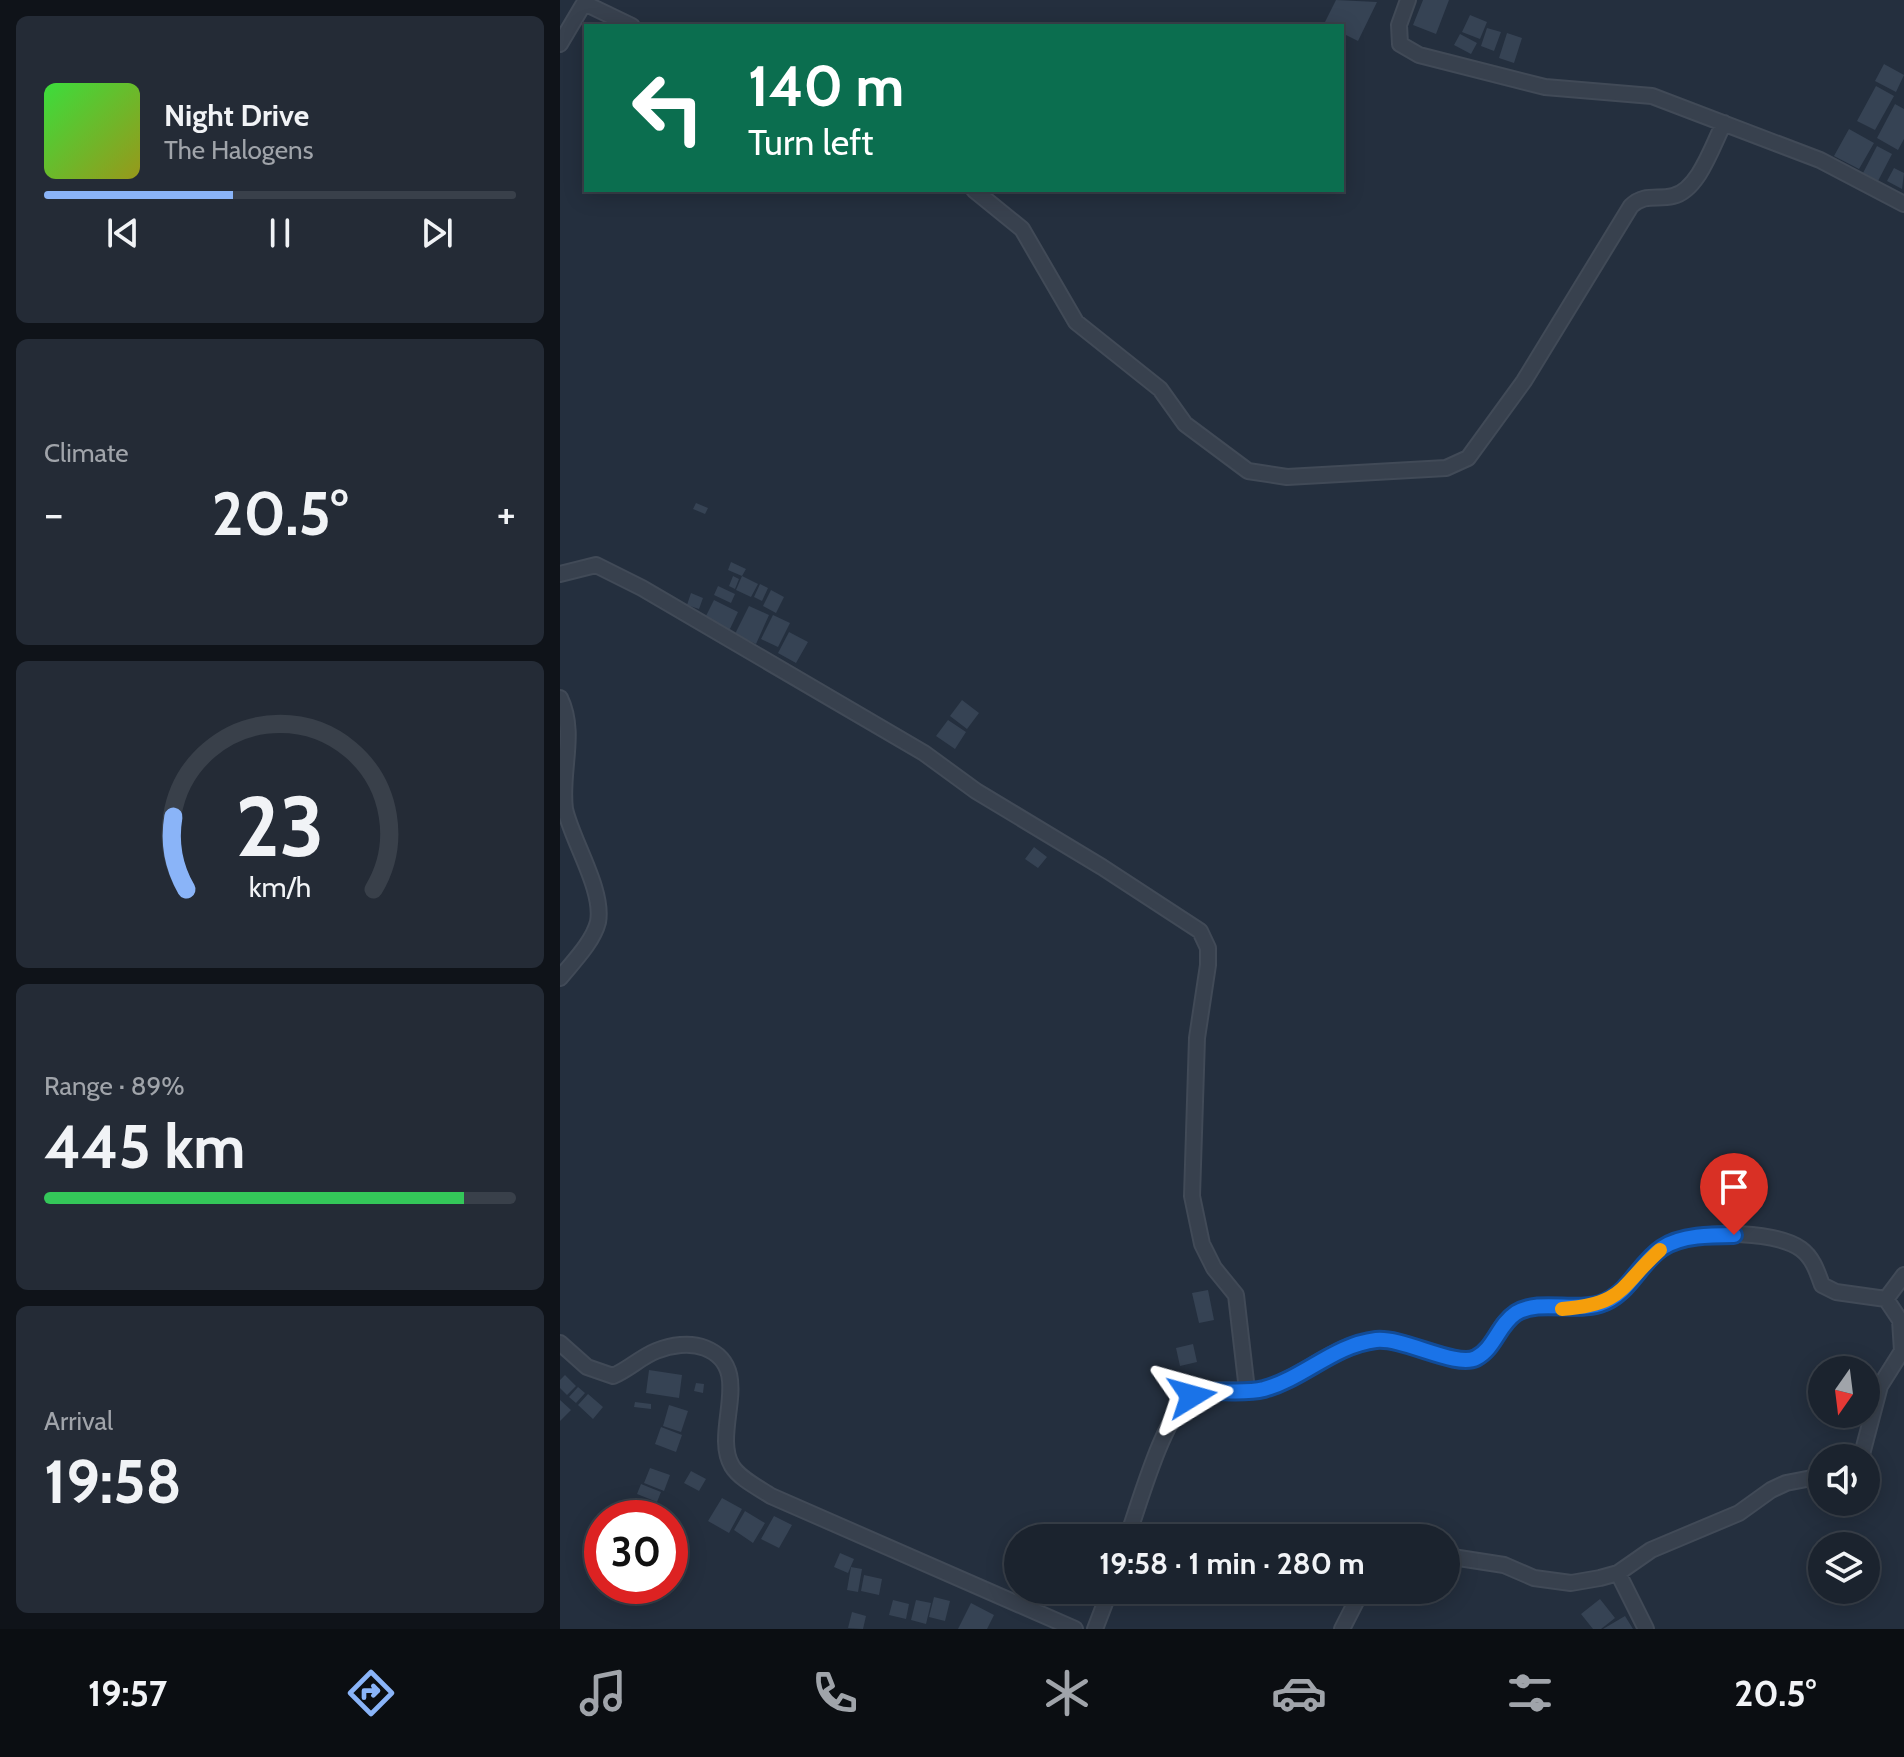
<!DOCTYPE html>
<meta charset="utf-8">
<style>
body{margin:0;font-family:Cabin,sans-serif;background:#242b36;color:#f1f3f6;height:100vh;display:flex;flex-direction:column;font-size:30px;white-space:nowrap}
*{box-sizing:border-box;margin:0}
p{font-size:26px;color:#a0a4aa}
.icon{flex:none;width:44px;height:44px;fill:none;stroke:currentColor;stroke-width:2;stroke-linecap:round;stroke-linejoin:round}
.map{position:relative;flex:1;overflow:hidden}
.drawer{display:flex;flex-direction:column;gap:16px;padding:16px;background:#0f1319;width:560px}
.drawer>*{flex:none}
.guide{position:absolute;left:24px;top:24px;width:760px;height:168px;border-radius:0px;box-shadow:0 4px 20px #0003,0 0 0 2px #39404a;background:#0b6e4f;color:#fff;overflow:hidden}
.needle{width:52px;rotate:194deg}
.controls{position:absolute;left:1248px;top:1356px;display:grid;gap:16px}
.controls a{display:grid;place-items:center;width:72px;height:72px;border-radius:50%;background:#1b232e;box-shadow:0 4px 20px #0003,0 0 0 2px #39404a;font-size:40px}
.speed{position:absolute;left:24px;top:1500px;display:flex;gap:16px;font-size:40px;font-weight:700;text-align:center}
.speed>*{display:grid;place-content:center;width:104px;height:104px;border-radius:50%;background:#1b232e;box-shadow:0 4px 20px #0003,0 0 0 2px #39404a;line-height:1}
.speed .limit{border:12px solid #d22;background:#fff;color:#111}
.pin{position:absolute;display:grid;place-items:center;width:68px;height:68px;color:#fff;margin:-82px -34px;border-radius:50% 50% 50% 0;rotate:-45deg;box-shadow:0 0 8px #0007}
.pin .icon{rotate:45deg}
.me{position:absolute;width:88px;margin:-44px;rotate:82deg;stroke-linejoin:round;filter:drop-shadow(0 0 6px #0008)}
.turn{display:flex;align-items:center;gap:28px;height:168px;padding:0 32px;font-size:36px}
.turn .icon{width:104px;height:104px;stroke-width:2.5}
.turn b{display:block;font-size:56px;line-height:68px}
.big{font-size:60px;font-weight:800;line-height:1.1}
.drawer .tile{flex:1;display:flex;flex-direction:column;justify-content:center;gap:12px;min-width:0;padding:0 28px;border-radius:12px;background:#242b36}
.drawer .dial{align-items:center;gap:0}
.dial svg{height:208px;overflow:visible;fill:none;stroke:#39404a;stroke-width:7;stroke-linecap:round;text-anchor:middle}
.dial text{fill:#f1f3f6;stroke:none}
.song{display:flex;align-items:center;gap:24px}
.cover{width:96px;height:96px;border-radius:12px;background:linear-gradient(135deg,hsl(120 70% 55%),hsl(60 70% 35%))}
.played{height:8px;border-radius:4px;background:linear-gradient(90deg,#8ab4f8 40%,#39404a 40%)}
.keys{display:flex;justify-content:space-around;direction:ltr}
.heat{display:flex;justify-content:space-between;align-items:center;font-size:44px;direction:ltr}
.charge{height:12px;border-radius:6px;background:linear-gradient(90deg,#34c759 89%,#39404a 0)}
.trip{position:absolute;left:444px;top:1524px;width:456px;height:80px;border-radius:40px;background:#1b232e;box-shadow:0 4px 20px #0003,0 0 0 2px #39404a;font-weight:800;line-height:80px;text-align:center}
.menu{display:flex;height:128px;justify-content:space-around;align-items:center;background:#0b0e12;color:#a0a4aa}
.menu .icon{width:56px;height:56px}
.menu .active{color:#8ab4f8}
.menu b{font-size:36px;color:#f1f3f6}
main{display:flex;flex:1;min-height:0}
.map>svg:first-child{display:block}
.building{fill:#364354}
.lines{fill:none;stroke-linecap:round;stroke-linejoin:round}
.minor-casing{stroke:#414a57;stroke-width:18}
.minor{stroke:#38414e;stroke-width:14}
.route-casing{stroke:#114b97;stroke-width:20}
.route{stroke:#1a73e8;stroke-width:14}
.slow{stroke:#f59e0b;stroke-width:14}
</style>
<main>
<section class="drawer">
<div class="tile">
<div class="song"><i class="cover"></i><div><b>Night Drive</b><p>The Halogens</p></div></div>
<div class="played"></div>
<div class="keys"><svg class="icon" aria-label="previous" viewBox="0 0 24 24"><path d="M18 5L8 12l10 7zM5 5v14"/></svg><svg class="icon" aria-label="pause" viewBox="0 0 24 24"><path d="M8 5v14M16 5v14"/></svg><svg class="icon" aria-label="next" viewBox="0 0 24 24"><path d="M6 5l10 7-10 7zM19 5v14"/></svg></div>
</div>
<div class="tile"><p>Climate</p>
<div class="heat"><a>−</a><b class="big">20.5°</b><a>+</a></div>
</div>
<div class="tile dial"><svg viewBox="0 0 100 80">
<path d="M14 69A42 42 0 1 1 86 69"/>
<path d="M14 69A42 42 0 0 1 9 41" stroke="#8ab4f8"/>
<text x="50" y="56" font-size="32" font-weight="700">23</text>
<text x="50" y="72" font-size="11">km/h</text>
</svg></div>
<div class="tile"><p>Range · 89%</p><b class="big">445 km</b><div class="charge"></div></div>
<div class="tile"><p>Arrival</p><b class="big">19:58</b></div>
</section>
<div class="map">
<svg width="1344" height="1629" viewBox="0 0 1344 1629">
<rect width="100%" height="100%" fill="#242f3e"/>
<path class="building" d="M776,0L817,2L798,41L782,33V26L764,24Z
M863,0H889L876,34L853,25Z
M910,15L927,22L920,39L902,32Z
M927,28L941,32L934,51L921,46Z
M947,33L962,38L954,63L939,58Z
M900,34L917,43L911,54L894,45Z
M1324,64L1344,75L1336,92L1315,81Z
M1316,86L1334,96L1315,130L1297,121Z
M1335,104L1344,109V139L1338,150L1317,138Z
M1289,129L1314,143L1299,169L1274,156Z
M1317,146L1332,154L1318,181L1303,173Z
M1334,168L1344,173L1342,189L1327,181Z
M136,503L148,508L145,514L133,509Z
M171,562L186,569L182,576L198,584L191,597L176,590L182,576L168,570Z
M173,576L179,579L175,589L169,586Z
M200,584L208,588L202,601L194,597Z
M158,586L175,594L171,603L154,595Z
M211,590L224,597L216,613L203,606Z
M131,593L143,598L139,609L127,605Z
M154,600L178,612L169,631L145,618Z
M189,606L209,615L196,644L175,634Z
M213,615L230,623L218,647L201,639Z
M229,632L248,642L236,663L218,653Z
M402,700L419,713L407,729L390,716Z
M388,720L406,732L395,749L376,736Z
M474,847L487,857L478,868L465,859Z
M648,1290L654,1320L639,1323L632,1293Z
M633,1344L637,1362L620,1366L616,1348Z
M89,1370L122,1375L119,1398L86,1393Z
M5,1375L16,1386L7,1395L0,1388V1380Z
M136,1383L144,1384L143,1393L134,1391Z
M18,1387L25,1393L16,1403L9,1397Z
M28,1394L43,1407L33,1419L18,1405Z
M0,1400L11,1410L0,1421Z
M75,1402L91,1404V1409L74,1407Z
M109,1405L128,1411L121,1432L103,1426Z
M101,1427L122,1435L116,1452L95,1444Z
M90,1468L110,1475L104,1491L84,1483Z
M131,1471L146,1479L139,1491L124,1483Z
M81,1484L101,1492L97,1502L77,1494Z
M162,1498L182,1509L169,1533L148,1521Z
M185,1511L205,1523L193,1543L174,1530Z
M214,1516L232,1525L219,1548L201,1539Z
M280,1553L294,1559L288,1573L274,1567Z
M291,1567L302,1569L298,1592L287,1590Z
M304,1575L322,1579L319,1595L301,1591Z
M374,1597L390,1601L385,1621L369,1617Z
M1040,1599L1055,1618L1041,1629H1033L1021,1614Z
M333,1600L349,1604L346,1619L329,1615Z
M356,1600L371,1603L366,1624L351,1620Z
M411,1603L434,1615L427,1629H398Z
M292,1612L306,1616L303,1629L288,1628Z
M1065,1616L1073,1629H1043Z"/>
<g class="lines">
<g class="minor-casing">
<path id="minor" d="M848,0L839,25L840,44L859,55L985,87L1092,96L1260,160L1344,204
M24,3L72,26
M0,44L26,0
M414,190L462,229L516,322L600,389L625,424L688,471L727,477L886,468L908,458L964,381L1071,206C1085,193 1097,200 1113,196C1139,190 1153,144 1164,123
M0,574L36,565L82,588L364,753L416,791L542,867L640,931L648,948V965L637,1038L632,1196L642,1244L654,1268L676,1295L687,1390
M0,698C17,733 0,772 5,809C12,841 44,890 38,922C33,942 13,962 0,978
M0,1343L27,1367L53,1376C69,1369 81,1357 96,1351C111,1345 130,1342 145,1348C196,1368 151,1431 172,1466C180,1479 199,1488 211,1496L515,1629
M1301,1458L1320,1386L1342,1351L1340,1320L1326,1299
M567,1538C579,1506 604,1412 632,1396C654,1384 681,1395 704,1389C748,1376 785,1333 833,1341C853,1344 899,1366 915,1358C936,1348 937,1321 960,1311C985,1299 1017,1314 1044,1303C1069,1292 1079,1265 1101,1249C1128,1229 1214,1229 1241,1249C1253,1258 1257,1271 1262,1285L1276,1292L1326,1299L1344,1275
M886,1556L944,1565L974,1578L1011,1583L1040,1578L1058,1573L1091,1550L1179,1513L1211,1490L1226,1483L1262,1476
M1058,1573L1086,1629
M535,1629L550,1590
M782,1629L802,1590"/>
</g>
<use href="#minor" class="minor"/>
</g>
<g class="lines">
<g class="route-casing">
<path id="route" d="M632,1396C656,1387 680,1395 704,1389C744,1378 774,1345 816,1340C843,1337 896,1368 916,1358C935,1348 938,1325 956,1313C979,1299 1013,1312 1040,1304C1069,1295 1078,1264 1102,1248C1121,1235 1152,1235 1174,1235"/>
</g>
<use href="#route" class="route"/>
<path class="slow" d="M1002,1309C1065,1304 1059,1287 1100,1250"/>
</g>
</svg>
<div class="controls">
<a><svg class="needle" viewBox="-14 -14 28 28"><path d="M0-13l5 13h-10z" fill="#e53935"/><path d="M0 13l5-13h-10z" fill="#a0a4aa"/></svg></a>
<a><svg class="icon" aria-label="sound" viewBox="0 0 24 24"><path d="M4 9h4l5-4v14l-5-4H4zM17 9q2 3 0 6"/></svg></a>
<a><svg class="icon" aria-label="layers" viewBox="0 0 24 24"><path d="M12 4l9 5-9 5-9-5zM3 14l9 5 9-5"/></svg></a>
</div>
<div class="speed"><div class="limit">30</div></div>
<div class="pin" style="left:1174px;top:1235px;background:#d93025"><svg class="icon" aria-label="arrive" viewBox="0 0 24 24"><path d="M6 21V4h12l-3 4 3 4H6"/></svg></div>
<svg class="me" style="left:632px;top:1396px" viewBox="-20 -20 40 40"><path d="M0-17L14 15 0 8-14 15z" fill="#1a73e8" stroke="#fff" stroke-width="4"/></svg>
<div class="trip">19:58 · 1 min · 280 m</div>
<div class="guide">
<div class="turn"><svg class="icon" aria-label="left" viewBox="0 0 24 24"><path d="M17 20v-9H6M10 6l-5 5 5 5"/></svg><div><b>140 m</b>Turn left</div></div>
</div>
</div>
</main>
<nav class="menu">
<b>19:57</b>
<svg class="icon active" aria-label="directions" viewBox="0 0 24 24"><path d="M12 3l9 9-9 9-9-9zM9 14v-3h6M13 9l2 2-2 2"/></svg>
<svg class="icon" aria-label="music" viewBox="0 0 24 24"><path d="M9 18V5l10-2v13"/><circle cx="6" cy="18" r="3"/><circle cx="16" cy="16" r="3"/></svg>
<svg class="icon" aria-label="phone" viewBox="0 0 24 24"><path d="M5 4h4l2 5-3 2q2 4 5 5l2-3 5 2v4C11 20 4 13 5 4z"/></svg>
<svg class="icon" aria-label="climate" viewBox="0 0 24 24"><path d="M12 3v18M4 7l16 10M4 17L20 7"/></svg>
<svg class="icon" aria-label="car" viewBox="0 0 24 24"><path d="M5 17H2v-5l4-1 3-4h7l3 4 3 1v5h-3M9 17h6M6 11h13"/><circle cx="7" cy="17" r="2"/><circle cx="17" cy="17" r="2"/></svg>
<svg class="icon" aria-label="filters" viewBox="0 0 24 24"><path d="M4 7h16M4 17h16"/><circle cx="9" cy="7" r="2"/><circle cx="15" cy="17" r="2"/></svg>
<b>20.5°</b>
</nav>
